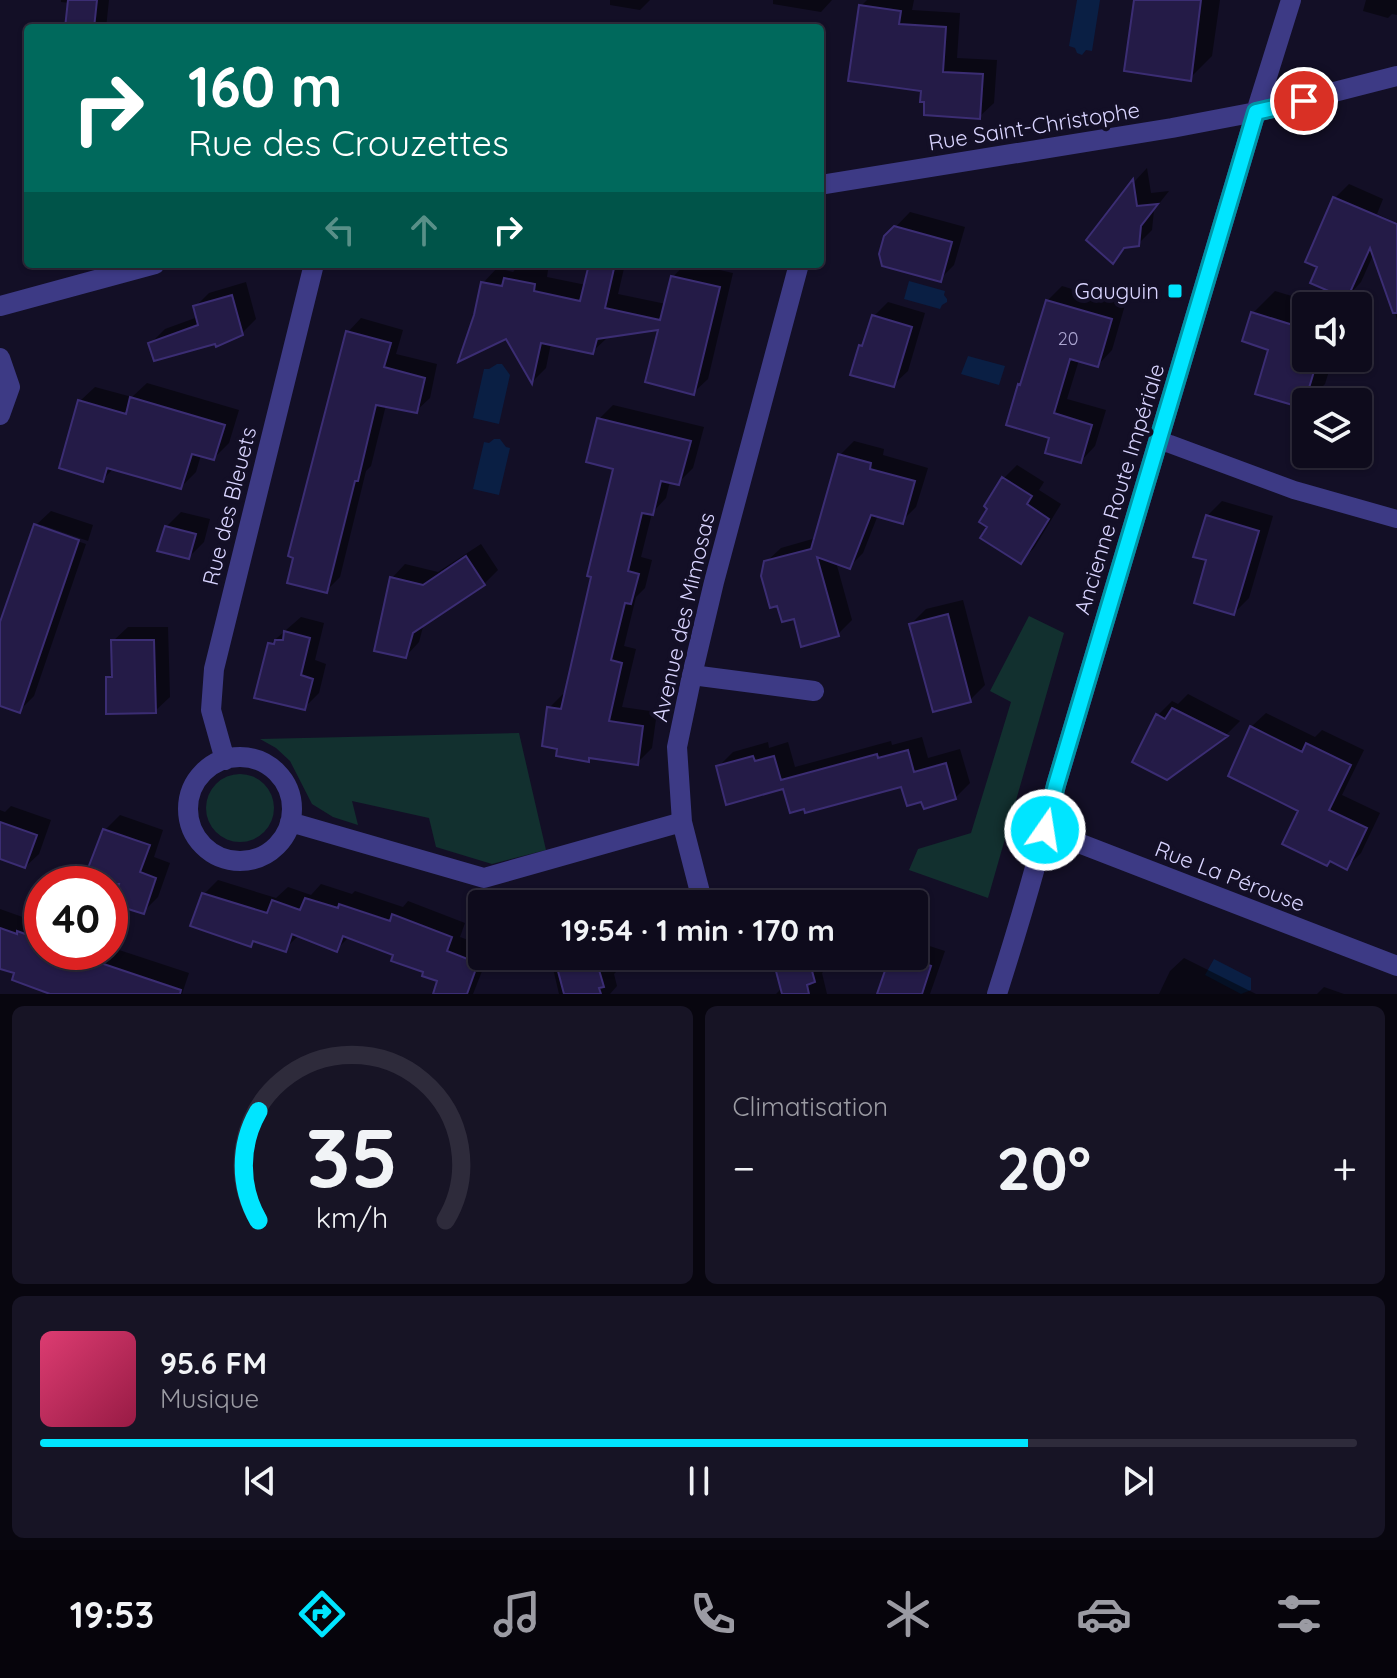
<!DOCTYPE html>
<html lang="fr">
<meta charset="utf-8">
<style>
body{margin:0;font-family:Quicksand,sans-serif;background:#171425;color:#f1f3f6;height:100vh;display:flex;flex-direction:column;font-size:30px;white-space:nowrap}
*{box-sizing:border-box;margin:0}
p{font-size:26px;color:#9b9ba3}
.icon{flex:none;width:44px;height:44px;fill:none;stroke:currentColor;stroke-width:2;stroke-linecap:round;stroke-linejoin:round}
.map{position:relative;height:994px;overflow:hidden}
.panel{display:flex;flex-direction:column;gap:12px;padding:12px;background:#08060f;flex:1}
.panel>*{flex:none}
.banner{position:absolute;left:24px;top:24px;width:800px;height:244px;border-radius:8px;box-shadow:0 2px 6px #0004,0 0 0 2px #2e2b3b;background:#00695c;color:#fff;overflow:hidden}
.controls{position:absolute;left:1292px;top:292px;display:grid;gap:16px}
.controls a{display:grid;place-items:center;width:80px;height:80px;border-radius:8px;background:#0e0b1c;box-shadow:0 2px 6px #0004,0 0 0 2px #2e2b3b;font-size:40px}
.speed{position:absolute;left:24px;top:866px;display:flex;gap:16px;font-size:40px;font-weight:700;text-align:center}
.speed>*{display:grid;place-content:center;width:104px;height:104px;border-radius:50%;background:#0e0b1c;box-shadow:0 2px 6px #0004,0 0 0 2px #2e2b3b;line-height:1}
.speed .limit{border:12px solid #d22;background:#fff;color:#111}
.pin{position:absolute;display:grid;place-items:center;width:68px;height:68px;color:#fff;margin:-34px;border:4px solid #fff;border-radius:50%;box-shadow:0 2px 8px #0007}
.me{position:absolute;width:88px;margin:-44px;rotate:13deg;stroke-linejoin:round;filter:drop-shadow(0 0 6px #0008)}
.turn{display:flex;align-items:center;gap:28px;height:168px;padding:0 32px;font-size:36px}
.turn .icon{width:104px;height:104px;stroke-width:2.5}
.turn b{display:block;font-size:56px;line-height:68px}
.lanes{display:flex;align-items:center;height:76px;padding:0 32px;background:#0003;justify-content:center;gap:40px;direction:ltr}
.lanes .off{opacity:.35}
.big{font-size:60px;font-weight:700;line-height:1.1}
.panel .widget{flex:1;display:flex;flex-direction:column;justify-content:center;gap:12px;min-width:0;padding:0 28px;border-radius:12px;background:#171425}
.panel .dial{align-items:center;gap:0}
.dial svg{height:208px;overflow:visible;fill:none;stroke:#2e2b3b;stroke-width:7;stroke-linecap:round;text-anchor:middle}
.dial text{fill:#f1f3f6;stroke:none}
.song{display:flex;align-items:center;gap:24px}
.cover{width:96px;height:96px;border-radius:12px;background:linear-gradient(135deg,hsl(340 70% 55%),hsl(340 70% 35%))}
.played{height:8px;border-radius:4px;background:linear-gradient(90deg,#00e5ff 75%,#2e2b3b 75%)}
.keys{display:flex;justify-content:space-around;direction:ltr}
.heat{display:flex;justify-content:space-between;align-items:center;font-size:44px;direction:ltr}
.panel .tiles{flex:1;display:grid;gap:12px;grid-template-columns:1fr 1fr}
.widget:last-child{grid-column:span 2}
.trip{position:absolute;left:468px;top:890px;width:460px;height:80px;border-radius:8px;background:#0e0b1c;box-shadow:0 2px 6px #0004,0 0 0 2px #2e2b3b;font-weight:700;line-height:80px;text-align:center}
.menu{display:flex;height:128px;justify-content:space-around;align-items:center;background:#06040b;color:#9b9ba3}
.menu .icon{width:56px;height:56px}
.menu .active{color:#00e5ff}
.menu b{font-size:36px;color:#f1f3f6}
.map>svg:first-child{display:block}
.green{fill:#12302f}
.water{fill:#0a1f44}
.shadow{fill:#0007}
.building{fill:#241b47;stroke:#3b2d73;stroke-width:2}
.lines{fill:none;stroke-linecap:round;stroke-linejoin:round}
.service{stroke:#3d3a85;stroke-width:18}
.minor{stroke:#3d3a85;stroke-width:20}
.tertiary{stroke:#3d3a85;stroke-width:20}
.route-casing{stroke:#0095a6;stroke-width:20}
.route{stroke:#00e5ff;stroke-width:14}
.poi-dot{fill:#00e5ff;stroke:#130f26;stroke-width:3}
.labels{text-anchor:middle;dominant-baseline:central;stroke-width:8;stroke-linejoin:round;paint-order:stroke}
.number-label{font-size:18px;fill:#aca6d1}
.street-label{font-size:22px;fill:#d9d4ff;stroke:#130f26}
.poi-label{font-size:22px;fill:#d9d4ff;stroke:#130f26;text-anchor:end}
</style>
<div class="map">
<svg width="1397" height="994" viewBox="0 0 1397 994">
<rect width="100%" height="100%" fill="#130f26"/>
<path class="green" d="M1029,616L1064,633L988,898L909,870L918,849L971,833L1011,702L990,691Z
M519,733L546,850L492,864L436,847L429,818L352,801L358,825L333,817L312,804L290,761L276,748L260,739Z
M206 808a34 34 0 1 1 68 0a34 34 0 1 1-68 0Z"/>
<path class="water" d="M1077,0H1100L1092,51L1086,50L1082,55L1077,53L1075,48L1069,46Z
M909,281L945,291L944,295L947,299V302L942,305L940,309L904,299Z
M968,356L1005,366L999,385L961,374Z
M497,364H502L510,375L499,424L473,418L484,369H489Z
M494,439H500L506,447L510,448L499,495L473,489L484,442L489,443Z
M1214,959L1251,978V990L1241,994L1205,975Z"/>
<path class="shadow" d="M61,0H109L106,28H67L70,3L61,2Z
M610,0H650L640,10L610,5Z
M773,0H832L821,12L773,4Z
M867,0H914L912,10L960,13L957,58L997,60L994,103L979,117L861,6Z
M1133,0H1220L1212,56L1190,78Z
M1366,0H1397V15L1392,14L1388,18L1363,11Z
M1147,168L1151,193L1169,191L1154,210L1152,230L1138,244L1127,246L1112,261L1088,240L1135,181Z
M1349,184L1383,199L1377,214L1397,223V319L1374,253L1361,282L1347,297L1319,266L1335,198Z
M910,212L965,227L954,265L940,279L886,237Z
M520,264L548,270L547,277L586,285L591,264H625L618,294L666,304L673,277L685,264H693L733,273L708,379L693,393L661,327L607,338L592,352L551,343L546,368L533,381L507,336L476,315L483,283L497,268L513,272Z
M246,282L256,319L242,333L216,342L150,344L165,329L198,317L195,307L209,293Z
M1062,286L1125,305L1112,350L1098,365L1079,360L1067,399L1106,410L1095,446L1081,461L1052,437L1023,382L1047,301Z
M1275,291L1325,306H1306V358H1333L1325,384L1303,406L1253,313Z
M888,302L925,313L908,371L893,385L860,346L866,340L874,316Z
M361,318L403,330L396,354L437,364L430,398L416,411L386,405L371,466L366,471L340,577L326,591L348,332Z
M147,383L239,410L229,443L214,458L201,455L196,472L181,487L114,468L103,479L80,401L95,387L132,397Z
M613,405L704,427L693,468L678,483L670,481L666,498L652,513L641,557L652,560L645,588L636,597L624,646L636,649L622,707L657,712L652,748L637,763L592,756L588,760L549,708L563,694H567L615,468L599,419Z
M854,441L884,449L883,455L928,468L916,507L902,521L878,515L863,553L849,567L836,562L852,620L838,634L795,616L766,562L781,548L816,538L840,455Z
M1017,465L1044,482L1039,490L1061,504L1034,548L1021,561L990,509L986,506L1004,478Z
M1222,501L1273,516L1249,598L1234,613L1209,559L1207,516Z
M51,511L93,525L88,541L42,525V529L86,544L34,696L19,711L0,704V629L36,525Z
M181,512L210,519L204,542L189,557L166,527Z
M481,544L498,570L484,584L424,623L419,642L406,656L392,578L405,564L438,572Z
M963,600L985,685L970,700L911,624L926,609Z
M301,617L324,623L315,660L326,664L319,693L304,708L270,644Z
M128,627H168L170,697L155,711L108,678L114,671L113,641Z
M1188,694L1240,721L1227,734L1166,778L1158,715L1172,701L1178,704Z
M1266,713L1315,737L1322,730L1364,750L1342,795L1380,813L1361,853L1347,867L1300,810L1251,727Z
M922,737L928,758L960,749L970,783L955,798L923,800L903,784L784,787L718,767L733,752L768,742L769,748L788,742L795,767L891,741L892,745Z
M11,806L51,820L39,854L24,868L0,859V810L5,812Z
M120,815L163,830L154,857L170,863L158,897L143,912L110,900V884H84L105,830Z
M218,880L276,898L288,887L311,895L321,884L352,894L355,891L403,907L408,901L465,923L460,937L482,945V956H488L473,994H434L440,980L396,954L350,936L337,949L299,935L285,949L256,939L251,945L204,894Z
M0,909L31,920L34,918L42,920V952H110V947L189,973L182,994H56L0,961Z
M914,941L945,951L930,994H879L892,956H914Z
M543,956H614L618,970L614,974L617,986L610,994H559L552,964L545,965Z
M778,956H826L829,966L822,973L827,994H776L782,988Z
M1184,958L1256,994H1159L1170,971Z
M1324,987L1344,994H1317Z"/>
<path class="building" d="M68,0H97L94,28H65Z
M1134,0H1201L1191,81L1124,71Z
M859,5L901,11L899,24L946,27L943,72L983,74L980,119L924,115V102H920L921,91L848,81Z
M1133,179L1137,206L1158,204L1141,226L1139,246L1124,248L1113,264L1086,240Z
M1333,197L1397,224V313H1393L1370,248L1347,299L1310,283L1317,267L1305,262Z
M894,226L952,242L941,282L882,266L879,254L884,236Z
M589,264H615L605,308L660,320L671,276L720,287L694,395L645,382L658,330L597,339L593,354L541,343L532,384L506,339L458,362L474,315L481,282L502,286L504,278L535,284L534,291L580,301Z
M232,295L243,335L216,347L215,344L154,361L148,343L198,325L193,306Z
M1046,300L1112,319L1098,367L1070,359L1054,413L1092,425L1081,463L1045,453L1049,438L1006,425L1018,384L1020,385Z
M1251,312L1306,329V358H1318L1303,408L1255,394L1268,350L1242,341Z
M872,315L912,327L894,387L850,375L859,345L862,346Z
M346,331L391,343L384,367L425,378L417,413L376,405L358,481H355L327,593L287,583L293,558L288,556Z
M130,397L225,425L214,460L192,454L181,489L107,468L103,482L59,468L78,400L126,414Z
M597,418L691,441L679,485L661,481L653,515L642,513L628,571L639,574L631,604L625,603L611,660L622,663L609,721L643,726L638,765L589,758V762L556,756L557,749L542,746L547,707L561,709L591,577L587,576L613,469L586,462Z
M838,454L871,463L870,469L915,481L903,524L871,515L850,569L817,557L839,636L801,647L794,619L782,622L777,606L770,608L761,576L764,561L811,549Z
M1002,477L1032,496L1027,504L1049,519L1021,564L980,538L987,527L979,522L987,509L984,506Z
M1206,515L1259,531L1234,615L1194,603L1206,560L1193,557Z
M34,524L79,540L20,713L0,706V622Z
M165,526L196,534L189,559L157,551Z
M466,556L485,585L413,633L406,658L374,651L390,577L423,585Z
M948,614L971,702L933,712L909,624Z
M284,631L310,638L301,675L313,679L305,710L254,698L268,643L274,644L275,640H283Z
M111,640H154L156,713L106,714V677H112Z
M1172,708L1228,736L1167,780L1132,762L1156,714L1165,719Z
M1250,726L1302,752L1306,743L1351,765L1329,810L1367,828L1347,870L1330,861L1327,866L1282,844L1298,811L1228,776Z
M908,750L914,772L946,763L956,799L924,809L921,802L907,806L901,787L805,813L804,809L790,813L783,789L726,805L716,766L753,756L755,761L774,756L781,780L877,754L878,758Z
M0,822L37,835L25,868L0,859Z
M103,829L150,845L140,872L156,878L144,914L112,904L119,884H82Z
M202,893L267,913L272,900L300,910L305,898L338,908L339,904L390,921L392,914L452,937L447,951L478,963L467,994H433L437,981L422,976L423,972L391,961L393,955L343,936L337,952L292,934L286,952L253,941L251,947L190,926Z
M0,928L17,934V931L42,940V952H68L181,990L180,994H50L12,980L14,973L0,969Z
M554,956H595L604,987L599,988L601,994H564Z
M772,956H808L815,982L807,985L809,994H782Z
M890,956H901L931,966L922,994H877Z"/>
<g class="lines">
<path class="service" d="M1158,441L1170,444L1294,490L1397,519"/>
<path class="minor" d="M820,185L1172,128L1256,112L1291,0
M0,306L155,264
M0,358L10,387L0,415
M692,675L814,691
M188 809a52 52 0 1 1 104 0a52 52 0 1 1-104 0Z
M225,760L211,710L214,669L314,264
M290,822L484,878L682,822L677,747L692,675L714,582L799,264
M682,822L703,904
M1045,830L1397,966"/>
<path class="tertiary" d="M997,994C1019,925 1040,856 1056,785L1256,112L1397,76"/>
</g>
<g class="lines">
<g class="route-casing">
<path id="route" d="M1045,830L1056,785L1256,112L1304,101"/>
</g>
<use href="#route" class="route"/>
</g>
<rect class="poi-dot" x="1167" y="283" width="16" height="16" rx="4"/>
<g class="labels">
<g class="number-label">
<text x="1068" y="338">20</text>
</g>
<g class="street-label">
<text transform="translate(1034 126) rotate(-9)">Rue Saint-Christophe</text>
<text transform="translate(1119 489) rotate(-73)">Ancienne Route Impériale</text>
<text transform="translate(229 506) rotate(-76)">Rue des Bleuets</text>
<text transform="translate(683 617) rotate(-77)">Avenue des Mimosas</text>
<text transform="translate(1230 876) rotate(21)">Rue La Pérouse</text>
</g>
<g class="poi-label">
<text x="1159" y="291">Gauguin</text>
</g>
</g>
</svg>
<div class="controls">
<a><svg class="icon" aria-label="sound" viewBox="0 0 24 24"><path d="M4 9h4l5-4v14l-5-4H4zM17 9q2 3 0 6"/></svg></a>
<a><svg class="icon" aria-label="layers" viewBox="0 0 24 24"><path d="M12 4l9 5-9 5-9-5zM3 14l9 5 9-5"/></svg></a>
</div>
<div class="speed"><div class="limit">40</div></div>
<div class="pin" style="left:1304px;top:101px;background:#d93025"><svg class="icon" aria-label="arrive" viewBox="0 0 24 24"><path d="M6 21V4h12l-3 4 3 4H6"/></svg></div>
<svg class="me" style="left:1045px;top:830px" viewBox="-20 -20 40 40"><circle r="17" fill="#00e5ff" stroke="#fff" stroke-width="3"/><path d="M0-11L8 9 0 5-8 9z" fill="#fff"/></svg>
<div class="trip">19:54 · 1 min · 170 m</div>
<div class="banner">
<div class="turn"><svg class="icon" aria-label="right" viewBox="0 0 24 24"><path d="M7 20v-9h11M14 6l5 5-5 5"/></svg><div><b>160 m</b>Rue des Crouzettes</div></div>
<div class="lanes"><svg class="icon off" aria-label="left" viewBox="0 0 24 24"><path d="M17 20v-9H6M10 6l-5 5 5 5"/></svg><svg class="icon off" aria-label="ahead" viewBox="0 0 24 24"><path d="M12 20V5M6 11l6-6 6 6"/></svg><svg class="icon" aria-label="right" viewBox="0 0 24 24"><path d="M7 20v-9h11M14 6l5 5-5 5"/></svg></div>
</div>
</div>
<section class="panel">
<div class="tiles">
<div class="widget dial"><svg viewBox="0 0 100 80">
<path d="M14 69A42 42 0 1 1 86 69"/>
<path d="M14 69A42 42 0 0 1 14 27" stroke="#00e5ff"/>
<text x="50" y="56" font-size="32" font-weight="700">35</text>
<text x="50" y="72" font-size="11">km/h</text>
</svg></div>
<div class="widget"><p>Climatisation</p>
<div class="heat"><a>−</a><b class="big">20°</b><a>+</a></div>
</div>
<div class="widget">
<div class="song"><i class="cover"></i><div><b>95.6 FM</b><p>Musique</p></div></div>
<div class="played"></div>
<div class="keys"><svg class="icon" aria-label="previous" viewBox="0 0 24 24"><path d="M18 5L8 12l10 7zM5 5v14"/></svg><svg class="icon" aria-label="pause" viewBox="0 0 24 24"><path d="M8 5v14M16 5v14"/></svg><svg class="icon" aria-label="next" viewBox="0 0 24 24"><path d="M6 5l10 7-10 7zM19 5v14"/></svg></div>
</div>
</div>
</section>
<nav class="menu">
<b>19:53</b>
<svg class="icon active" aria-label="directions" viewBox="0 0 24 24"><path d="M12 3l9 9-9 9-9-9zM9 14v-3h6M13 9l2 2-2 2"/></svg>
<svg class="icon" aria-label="music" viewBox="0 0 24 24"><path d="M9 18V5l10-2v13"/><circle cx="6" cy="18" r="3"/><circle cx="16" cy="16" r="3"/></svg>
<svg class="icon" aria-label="phone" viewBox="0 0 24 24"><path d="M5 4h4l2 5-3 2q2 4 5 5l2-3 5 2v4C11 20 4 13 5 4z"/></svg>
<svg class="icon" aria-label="climate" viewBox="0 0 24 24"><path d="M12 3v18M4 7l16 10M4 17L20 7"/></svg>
<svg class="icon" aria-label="car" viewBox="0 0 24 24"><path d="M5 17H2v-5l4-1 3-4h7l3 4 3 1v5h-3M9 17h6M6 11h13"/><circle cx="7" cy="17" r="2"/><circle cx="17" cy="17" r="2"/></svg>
<svg class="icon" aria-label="filters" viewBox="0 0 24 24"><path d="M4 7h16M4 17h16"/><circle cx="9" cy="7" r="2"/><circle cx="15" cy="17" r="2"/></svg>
</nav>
